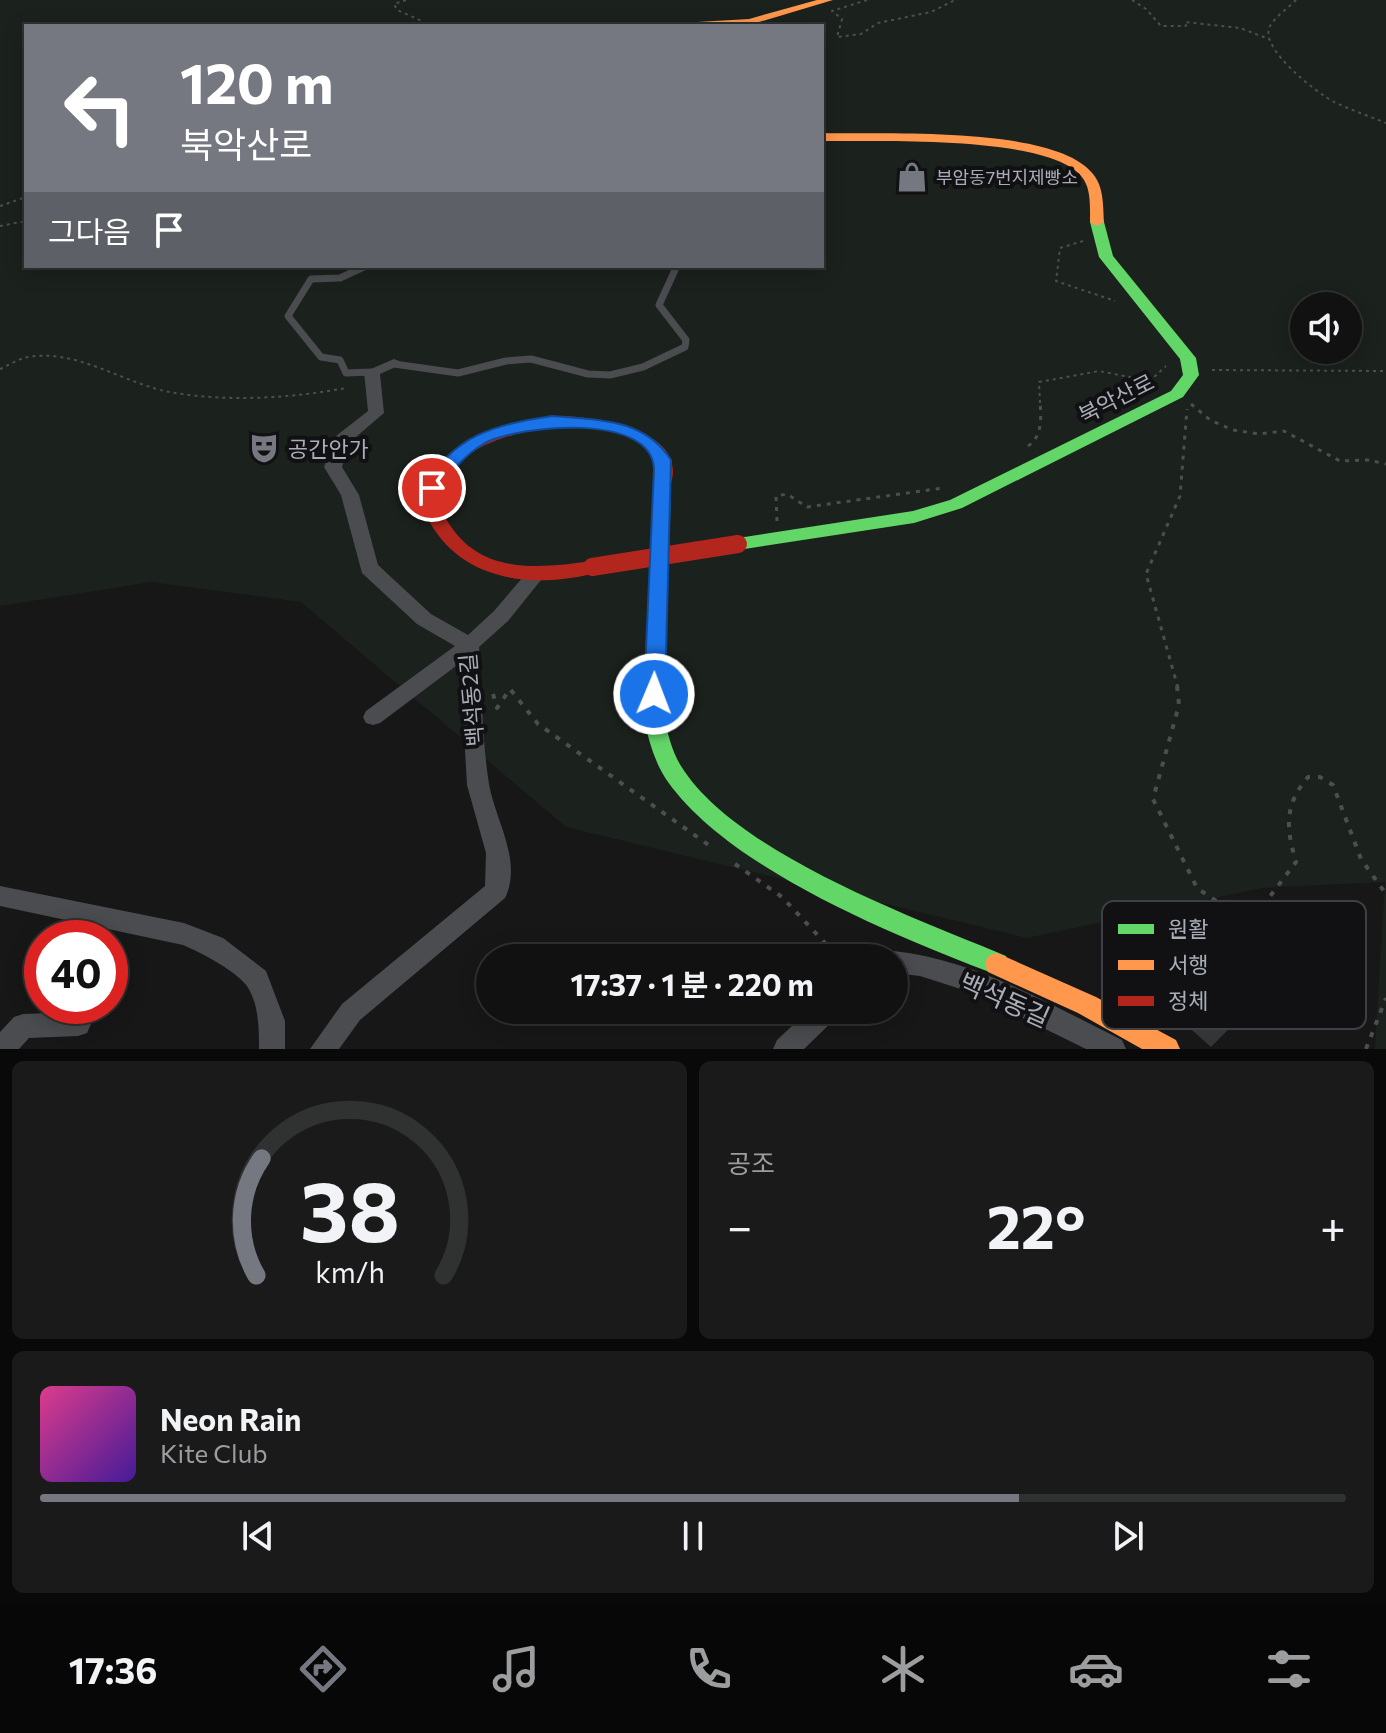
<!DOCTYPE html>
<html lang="ko">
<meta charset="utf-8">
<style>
body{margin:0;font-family:Commissioner,"Noto Sans KR",sans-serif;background:#1a1a1a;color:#f1f3f6;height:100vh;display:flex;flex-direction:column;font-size:30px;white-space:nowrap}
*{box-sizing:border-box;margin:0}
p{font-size:26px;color:#9c9d9f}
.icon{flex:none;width:44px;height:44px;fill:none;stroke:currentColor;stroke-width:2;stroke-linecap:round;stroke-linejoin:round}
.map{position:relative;height:1049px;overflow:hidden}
.side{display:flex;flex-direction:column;gap:12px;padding:12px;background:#090909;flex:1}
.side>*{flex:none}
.guide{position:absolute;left:24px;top:24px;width:800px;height:244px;border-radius:0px;box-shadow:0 4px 20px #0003,0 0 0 2px #303131;background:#757880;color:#fff;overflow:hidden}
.controls{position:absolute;left:1290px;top:292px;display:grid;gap:16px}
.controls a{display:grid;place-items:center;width:72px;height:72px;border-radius:50%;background:#111;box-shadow:0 4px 20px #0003,0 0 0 2px #303131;font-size:40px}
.speed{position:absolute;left:24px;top:920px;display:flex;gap:16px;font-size:40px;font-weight:700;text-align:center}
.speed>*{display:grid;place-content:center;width:104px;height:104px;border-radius:50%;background:#111;box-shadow:0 4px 20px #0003,0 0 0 2px #303131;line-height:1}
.speed .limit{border:12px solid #d22;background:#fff;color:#111}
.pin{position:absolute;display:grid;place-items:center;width:68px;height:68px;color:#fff;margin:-34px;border:4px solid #fff;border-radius:50%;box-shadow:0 2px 8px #0007}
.me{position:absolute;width:88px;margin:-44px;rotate:1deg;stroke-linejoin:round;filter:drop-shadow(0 0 6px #0008)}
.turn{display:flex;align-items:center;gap:28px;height:168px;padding:0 24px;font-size:36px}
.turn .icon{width:104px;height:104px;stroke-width:2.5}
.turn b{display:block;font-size:56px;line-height:68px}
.then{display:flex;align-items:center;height:76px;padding:0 24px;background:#0003;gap:16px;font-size:30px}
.big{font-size:60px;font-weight:700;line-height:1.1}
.side .card{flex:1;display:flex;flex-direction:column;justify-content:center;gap:12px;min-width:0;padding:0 28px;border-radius:12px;background:#1a1a1a}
.side .dial{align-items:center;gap:0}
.dial svg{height:208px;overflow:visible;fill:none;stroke:#303131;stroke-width:7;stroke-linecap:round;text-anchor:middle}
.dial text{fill:#f1f3f6;stroke:none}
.song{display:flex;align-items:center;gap:24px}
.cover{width:96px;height:96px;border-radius:12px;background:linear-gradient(135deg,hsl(330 70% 55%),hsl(260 70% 35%))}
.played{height:8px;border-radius:4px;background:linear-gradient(90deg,#757880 75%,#303131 75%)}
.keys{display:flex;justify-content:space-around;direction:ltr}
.heat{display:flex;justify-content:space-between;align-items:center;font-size:44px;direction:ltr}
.side .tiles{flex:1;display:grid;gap:12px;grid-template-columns:1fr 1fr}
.card:last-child{grid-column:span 2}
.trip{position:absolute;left:476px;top:944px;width:432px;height:80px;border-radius:40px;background:#111;box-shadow:0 4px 20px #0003,0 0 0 2px #303131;font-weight:700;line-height:80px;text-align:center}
.tabs{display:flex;height:128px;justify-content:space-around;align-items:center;background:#070707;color:#9c9d9f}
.tabs .icon{width:56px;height:56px}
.tabs .on{color:#757880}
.tabs b{font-size:36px;color:#f1f3f6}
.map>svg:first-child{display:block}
.green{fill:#1b211c;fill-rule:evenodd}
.building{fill:#343537}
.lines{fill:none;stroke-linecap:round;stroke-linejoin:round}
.path-far2{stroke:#4d4e52;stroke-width:2;stroke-dasharray:3 4;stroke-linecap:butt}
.path-far1{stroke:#4d4e52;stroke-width:3;stroke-dasharray:4 6;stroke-linecap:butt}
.path{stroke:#4d4e52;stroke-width:4;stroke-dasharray:5 8;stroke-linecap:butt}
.lane{stroke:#4b4c50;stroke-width:7}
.street{fill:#4b4c50;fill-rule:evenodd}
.fast{fill:#63d668;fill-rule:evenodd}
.slow{fill:#ff974d;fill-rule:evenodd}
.jam{fill:#b3261e;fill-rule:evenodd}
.jam-bridge{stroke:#b3261e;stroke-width:18}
.route{fill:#1a73e8;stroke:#114b97;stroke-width:2}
.labels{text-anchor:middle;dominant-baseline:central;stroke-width:8;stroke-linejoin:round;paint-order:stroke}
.far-poi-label{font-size:18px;fill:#a8adb8;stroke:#111113;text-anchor:start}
.street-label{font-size:22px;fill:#a8adb8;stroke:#111113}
.poi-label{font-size:22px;fill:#a8adb8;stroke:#111113;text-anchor:start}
.near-street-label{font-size:26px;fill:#a8adb8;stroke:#111113}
.key{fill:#111113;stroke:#3e4045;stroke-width:2}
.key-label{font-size:22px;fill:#a8adb8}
</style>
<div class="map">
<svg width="1386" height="1049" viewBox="0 0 1386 1049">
<rect width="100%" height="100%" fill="#171717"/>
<path class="green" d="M0,0H1386V1049H1375L1385,882L1262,888L1027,938L566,827L301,602L151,582L0,606ZM26,26H822V266H26ZM1304,306H1348V350H1304Z"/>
<path class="building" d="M1218,927L1279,978L1211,1047L1173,1013L1201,986L1177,965Z"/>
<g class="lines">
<path class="path-far2" d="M406,0L394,4L397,10L422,21L419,26
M867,0L832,11L842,19L837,37L861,34L878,23L931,12L955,0
M1132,0L1146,9L1161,26H1186L1185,22L1240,28L1269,39
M1296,0C1288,8 1275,17 1270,26C1258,48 1317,93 1334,102C1351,110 1369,116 1386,123
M0,206L26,197
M0,226L26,221
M1083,241L1060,248L1056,281L1115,301
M0,369C9,365 18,359 28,357C78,348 127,386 175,393C231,402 291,398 346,388
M1212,370L1386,371
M1040,403L1039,382L1099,371L1150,381L1166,366"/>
<path class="path-far1" d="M1191,404L1210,420L1233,430L1259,434L1284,431L1340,461L1368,460L1386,464
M1028,446C1043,436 1041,417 1040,401
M777,521L776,496L787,494L807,507L943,488
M1178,688L1146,574L1180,496L1187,409"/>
<path class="path" d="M1177,686L1179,705L1153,799L1197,888L1225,907L1265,903L1296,862C1286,828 1284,805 1308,777H1320L1333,785L1361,859L1386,894
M493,694L497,708L510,689L538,724L710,846
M735,864L782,897L839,958
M1366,1049L1386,998"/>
<path class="lane" d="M366,266L340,278L311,279L288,316L321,357L340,360L346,373L372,372
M394,364L458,373L506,361L531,359L588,374L610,375L643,367L685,347L686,340L659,305L675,270"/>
<path class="street" d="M394,359L399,361L402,364L380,374L384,413L350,442L342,467L359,495L378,565L431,614L468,635L494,611L529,570H543L545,575L508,621L479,647C482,692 482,740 489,784C495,820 523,861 505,898L360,1020L339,1049H310L342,1004L485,886L486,853L467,785L460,663L380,723L373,725L366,723L363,717L366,711L455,646L417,624L362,573L341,495L324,467L336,436L368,411L364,372Z
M0,886L184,923L223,938L266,971L285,1021V1049H259C259,1029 259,1004 247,986C236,971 200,952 183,945L0,906Z
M894,951C976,960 1049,1004 1122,1040L1126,1049H1086L970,992L920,976L894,973V958H883L885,954Z
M809,1010H840L836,1018L804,1049H773L777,1040Z
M78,1012L87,1015L91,1024L87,1033L78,1036L29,1038L19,1049H0V1032L14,1017L23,1014Z"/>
<path class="fast" d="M1097,218L1104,222L1113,256L1196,358L1199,375L1183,397L962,508L914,523L738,550L732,548L729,544L738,538L913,511L950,500L1171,391L1183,375L1180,359L1099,257L1090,222Z
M662,481L671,487L664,720C669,736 672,752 681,766C735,853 913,917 1006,956L1009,964L1006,972L997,975C897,937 731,870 668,782C655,764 649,741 644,720L653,487Z"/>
<path class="slow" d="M817,0H833L749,25L675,26L680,23L749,19Z
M822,133C883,135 1055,125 1093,174C1104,187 1103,206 1104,222L1097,226L1090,222C1090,209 1091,191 1084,180C1057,134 874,142 822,141Z
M997,953L1096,997L1176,1040L1180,1049H1142L1078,1013L988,972L985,964L988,956Z"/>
<path class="jam" d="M561,416C599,417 696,431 668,491H656C650,478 658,462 647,450C633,434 605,430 585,428C544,422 446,442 441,494C439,506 445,519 452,528C485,575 542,568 592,561L601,567L599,572C542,588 472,584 436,532C428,521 421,507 424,492C434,441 516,417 561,416Z"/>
<path class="jam-bridge" d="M592,567L738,544"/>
</g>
<path class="route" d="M552,416C598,420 644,418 671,460L665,694L662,699H647L644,694L654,469C652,412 519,425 485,443C464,455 451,472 438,492H426L423,488C455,434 494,425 552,416Z"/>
<defs>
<g id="shop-bare" transform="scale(2.4)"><path d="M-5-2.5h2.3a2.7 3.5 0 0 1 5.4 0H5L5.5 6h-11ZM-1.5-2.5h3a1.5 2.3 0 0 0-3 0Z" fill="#757880" stroke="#111113" stroke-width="2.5" paint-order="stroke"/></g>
<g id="theatre-bare" transform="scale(2.4)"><path d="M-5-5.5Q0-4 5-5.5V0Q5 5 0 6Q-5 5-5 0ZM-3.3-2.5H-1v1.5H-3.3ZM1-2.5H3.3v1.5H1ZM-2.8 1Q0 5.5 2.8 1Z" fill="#757880" stroke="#111113" stroke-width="2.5" paint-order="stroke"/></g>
</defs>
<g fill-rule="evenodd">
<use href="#shop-bare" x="912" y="177"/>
<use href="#theatre-bare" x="264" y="448"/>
</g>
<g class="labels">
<g class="far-poi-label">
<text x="936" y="177">부암동7번지제빵소</text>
</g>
<g class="street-label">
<text transform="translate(1116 398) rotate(-27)">북악산로</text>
<text transform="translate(471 700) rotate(-95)">백석동2길</text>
</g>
<g class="poi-label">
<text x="288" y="448">공간안가</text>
</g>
<g class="near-street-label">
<text transform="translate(1005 999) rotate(24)">백석동길</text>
</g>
</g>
<rect x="1102" y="901" width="264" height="128" rx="12" class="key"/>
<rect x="1118" y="924" width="36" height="10" fill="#63d668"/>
<rect x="1118" y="960" width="36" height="10" fill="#ff974d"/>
<rect x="1118" y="996" width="36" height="10" fill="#b3261e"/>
<g class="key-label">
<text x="1168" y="937">원활</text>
<text x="1168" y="973">서행</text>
<text x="1168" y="1009">정체</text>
</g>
</svg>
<div class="controls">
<a><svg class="icon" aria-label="sound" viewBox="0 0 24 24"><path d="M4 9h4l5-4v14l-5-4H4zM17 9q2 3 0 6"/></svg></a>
</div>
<div class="speed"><div class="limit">40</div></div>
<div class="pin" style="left:432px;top:488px;background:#d93025"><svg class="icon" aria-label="arrive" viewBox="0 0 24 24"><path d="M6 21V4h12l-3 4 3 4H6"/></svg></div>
<svg class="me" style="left:654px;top:694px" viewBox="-20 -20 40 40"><circle r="17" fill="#1a73e8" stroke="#fff" stroke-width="3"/><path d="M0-11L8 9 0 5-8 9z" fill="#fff"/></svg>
<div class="trip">17:37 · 1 분 · 220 m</div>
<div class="guide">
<div class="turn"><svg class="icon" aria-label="left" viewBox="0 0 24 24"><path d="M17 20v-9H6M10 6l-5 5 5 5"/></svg><div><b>120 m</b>북악산로</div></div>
<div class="then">그다음<svg class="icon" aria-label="arrive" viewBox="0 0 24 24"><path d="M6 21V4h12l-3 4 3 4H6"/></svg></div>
</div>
</div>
<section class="side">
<div class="tiles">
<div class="card dial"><svg viewBox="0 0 100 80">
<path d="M14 69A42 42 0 1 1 86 69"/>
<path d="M14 69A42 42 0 0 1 16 24" stroke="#757880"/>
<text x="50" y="56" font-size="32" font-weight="700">38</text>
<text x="50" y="72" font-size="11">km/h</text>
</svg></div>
<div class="card"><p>공조</p>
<div class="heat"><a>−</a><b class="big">22°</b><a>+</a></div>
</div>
<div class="card">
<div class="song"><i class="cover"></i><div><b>Neon Rain</b><p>Kite Club</p></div></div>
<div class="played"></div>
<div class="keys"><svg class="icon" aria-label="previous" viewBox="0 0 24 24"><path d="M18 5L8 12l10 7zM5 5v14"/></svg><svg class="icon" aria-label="pause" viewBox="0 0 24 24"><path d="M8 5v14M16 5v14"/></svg><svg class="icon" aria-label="next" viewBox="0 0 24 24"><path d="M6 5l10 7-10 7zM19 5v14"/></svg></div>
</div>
</div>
</section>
<nav class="tabs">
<b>17:36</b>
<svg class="icon on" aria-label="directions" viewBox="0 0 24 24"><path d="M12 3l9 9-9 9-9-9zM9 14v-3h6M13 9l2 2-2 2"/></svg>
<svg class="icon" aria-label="music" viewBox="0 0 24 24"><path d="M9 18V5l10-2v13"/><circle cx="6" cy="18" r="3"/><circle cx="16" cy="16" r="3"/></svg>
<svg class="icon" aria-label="phone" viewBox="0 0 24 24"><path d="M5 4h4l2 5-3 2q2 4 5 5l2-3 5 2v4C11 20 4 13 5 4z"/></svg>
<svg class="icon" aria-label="climate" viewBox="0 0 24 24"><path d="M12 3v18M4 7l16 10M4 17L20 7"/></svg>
<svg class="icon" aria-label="car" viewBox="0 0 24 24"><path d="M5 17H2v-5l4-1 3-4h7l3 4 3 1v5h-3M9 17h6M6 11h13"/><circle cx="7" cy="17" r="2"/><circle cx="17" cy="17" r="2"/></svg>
<svg class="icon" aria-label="filters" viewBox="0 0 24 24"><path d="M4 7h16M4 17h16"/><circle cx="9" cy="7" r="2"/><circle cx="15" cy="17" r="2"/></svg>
</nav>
